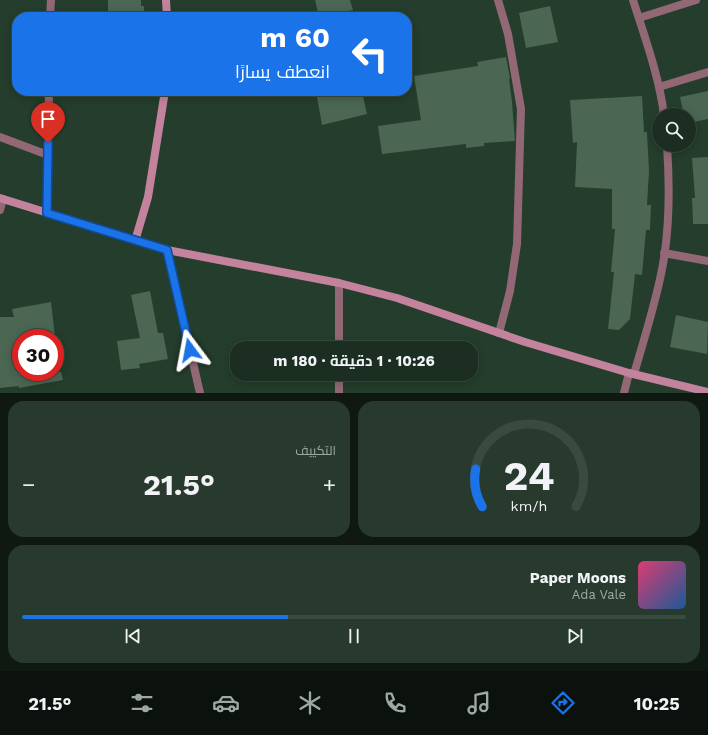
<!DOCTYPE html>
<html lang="ar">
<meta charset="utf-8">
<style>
body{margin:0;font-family:"Work Sans",Cairo,sans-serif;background:#283a2e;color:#f1f3f6;direction:rtl;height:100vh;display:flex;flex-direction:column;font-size:15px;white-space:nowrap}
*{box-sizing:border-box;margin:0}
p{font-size:13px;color:#a0a8a5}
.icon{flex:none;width:22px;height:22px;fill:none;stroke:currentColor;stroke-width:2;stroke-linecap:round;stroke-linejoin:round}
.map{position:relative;height:393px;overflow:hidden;direction:ltr}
.side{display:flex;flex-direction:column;gap:8px;padding:8px;background:#0f1912;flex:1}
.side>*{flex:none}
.banner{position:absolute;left:12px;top:12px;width:400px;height:84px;border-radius:16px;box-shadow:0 2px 10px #0003,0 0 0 1px #394a3f;direction:rtl;background:#1a73e8;color:#fff;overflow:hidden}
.buttons{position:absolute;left:652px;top:108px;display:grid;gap:8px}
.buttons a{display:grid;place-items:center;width:44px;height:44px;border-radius:50%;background:#1b2e21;box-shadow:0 2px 10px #0003,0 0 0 1px #394a3f;font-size:20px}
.speed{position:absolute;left:12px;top:329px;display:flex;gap:8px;font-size:20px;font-weight:700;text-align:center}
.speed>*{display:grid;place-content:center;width:52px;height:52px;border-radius:50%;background:#1b2e21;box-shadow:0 2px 10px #0003,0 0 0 1px #394a3f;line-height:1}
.speed .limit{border:6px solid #d22;background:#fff;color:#111}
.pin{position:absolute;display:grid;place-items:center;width:34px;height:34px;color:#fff;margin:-41px -17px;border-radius:50% 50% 50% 0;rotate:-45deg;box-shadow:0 0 4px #0007}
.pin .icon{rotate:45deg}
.me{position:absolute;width:44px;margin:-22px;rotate:347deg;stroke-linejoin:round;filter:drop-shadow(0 0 3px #0008)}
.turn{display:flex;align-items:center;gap:14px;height:84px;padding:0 16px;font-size:18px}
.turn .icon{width:52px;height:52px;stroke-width:2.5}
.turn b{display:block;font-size:28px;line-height:34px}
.big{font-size:30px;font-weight:700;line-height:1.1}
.side .card{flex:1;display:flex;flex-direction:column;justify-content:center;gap:6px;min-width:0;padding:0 14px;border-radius:16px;background:#283a2e}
.side .dial{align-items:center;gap:0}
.dial svg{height:104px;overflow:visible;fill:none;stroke:#394a3f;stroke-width:7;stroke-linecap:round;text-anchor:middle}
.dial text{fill:#f1f3f6;stroke:none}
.song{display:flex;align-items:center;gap:12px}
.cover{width:48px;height:48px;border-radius:6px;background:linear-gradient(135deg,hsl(340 70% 55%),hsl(210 70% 35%))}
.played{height:4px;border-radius:2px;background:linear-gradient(90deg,#1a73e8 40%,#394a3f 40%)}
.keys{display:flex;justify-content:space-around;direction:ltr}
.heat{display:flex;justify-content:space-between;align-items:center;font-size:22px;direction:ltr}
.side .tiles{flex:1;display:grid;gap:8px;grid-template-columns:1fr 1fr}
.card:last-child{grid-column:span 2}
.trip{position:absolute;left:230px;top:341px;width:248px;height:40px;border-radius:16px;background:#1b2e21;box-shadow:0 2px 10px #0003,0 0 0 1px #394a3f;font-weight:700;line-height:40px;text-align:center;direction:rtl}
.tab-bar{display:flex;height:64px;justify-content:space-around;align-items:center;background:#0b120d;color:#a0a8a5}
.tab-bar .icon{width:28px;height:28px}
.tab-bar .on{color:#1a73e8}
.tab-bar b{font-size:18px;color:#f1f3f6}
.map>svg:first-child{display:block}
.building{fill:#4b6653}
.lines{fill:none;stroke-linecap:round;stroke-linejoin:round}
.street{stroke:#926877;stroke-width:8}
.secondary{stroke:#c4839c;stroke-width:8}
.route-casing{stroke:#114b97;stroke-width:10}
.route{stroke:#1a73e8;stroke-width:7}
</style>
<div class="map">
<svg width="708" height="393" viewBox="0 0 708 393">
<rect width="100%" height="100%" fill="#243d2c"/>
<path class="building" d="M108,0H141V6H144V17H108Z
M315,0H350L353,10L319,17Z
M550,6L558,42L526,48L519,13Z
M506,57L510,78L509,79L512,102L515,141L484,143V146L466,148V144L382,154L378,126L421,120L414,76L478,66L477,62Z
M316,91H362L367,114L322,125Z
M708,91V119L689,123V115H684L680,97Z
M642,96L644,132H647L649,171L647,205H651L650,230H646L642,275L635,274L630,319L619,330L608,329L614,272H611L615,229H612V189L575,187L577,142L573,143L570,100Z
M708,157V224H693L692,198H695L692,158Z
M150,291L158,333H163L168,359L139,364L140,368L121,370L117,341L140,338L131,295Z
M51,302L55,337L21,338V372H61L63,380L19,388V386L0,388V317H14L12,309Z
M676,315L708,322L707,354L670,347Z"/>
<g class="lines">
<path class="street" d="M498,0L508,34L521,109L517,244L510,291L499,333
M633,0C645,38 659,76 664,115
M50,17L51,0
M639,18L696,0
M659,87L708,72
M0,137L48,155
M0,210L3,199
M47,213L49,91
M167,250L200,393
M664,253L708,261
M339,348V283
M634,374C643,343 653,311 660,279C670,236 670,189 667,145
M339,393V374
M624,393L629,373"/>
<path class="secondary" d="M166,0L167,17
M0,198L167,250L339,283L397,298L525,342L629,373L708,392
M135,241L148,197L165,91"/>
</g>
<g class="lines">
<g class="route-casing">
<path id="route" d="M48,143L47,213L167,250L190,350"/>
</g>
<use href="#route" class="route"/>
</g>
</svg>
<div class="buttons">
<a><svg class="icon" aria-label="search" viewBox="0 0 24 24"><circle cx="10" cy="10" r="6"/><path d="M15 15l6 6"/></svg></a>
</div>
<div class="speed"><div class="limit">30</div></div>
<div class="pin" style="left:48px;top:143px;background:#d93025"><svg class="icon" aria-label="arrive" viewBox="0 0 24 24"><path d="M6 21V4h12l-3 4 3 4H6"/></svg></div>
<svg class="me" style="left:190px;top:350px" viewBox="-20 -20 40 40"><path d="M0-17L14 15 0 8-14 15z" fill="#1a73e8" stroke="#fff" stroke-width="4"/></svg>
<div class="trip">10:26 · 1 دقيقة · 180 m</div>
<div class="banner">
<div class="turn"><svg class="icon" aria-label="left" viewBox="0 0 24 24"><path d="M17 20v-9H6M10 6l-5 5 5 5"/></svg><div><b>60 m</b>انعطف يسارًا</div></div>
</div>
</div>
<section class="side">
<div class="tiles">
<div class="card dial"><svg viewBox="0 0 100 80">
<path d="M14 69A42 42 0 1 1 86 69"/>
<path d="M14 69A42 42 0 0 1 9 40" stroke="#1a73e8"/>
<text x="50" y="56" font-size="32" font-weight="700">24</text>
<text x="50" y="72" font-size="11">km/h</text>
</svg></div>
<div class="card"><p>التكييف</p>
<div class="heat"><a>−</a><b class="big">21.5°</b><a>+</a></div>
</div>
<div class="card">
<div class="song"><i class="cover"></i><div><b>Paper Moons</b><p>Ada Vale</p></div></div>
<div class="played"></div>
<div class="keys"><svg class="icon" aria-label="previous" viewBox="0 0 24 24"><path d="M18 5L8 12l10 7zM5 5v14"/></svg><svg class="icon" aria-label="pause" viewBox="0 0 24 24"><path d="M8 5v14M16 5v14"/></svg><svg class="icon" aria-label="next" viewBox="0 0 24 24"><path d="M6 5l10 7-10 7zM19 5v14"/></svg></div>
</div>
</div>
</section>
<nav class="tab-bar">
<b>10:25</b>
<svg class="icon on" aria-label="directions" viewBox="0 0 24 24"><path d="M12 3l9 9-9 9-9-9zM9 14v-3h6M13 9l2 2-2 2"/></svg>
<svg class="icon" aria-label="music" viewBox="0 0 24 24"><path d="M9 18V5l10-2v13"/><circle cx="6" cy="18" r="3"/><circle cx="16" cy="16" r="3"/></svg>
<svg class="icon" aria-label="phone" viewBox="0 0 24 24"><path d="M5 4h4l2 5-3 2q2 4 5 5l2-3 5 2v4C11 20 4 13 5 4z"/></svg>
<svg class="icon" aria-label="climate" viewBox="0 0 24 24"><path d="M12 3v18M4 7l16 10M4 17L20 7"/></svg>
<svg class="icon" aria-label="car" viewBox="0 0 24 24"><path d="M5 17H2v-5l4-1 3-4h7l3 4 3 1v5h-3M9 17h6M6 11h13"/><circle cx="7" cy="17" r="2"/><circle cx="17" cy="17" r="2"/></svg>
<svg class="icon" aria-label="filters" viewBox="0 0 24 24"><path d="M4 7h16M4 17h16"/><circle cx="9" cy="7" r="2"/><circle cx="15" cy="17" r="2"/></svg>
<b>21.5°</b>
</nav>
